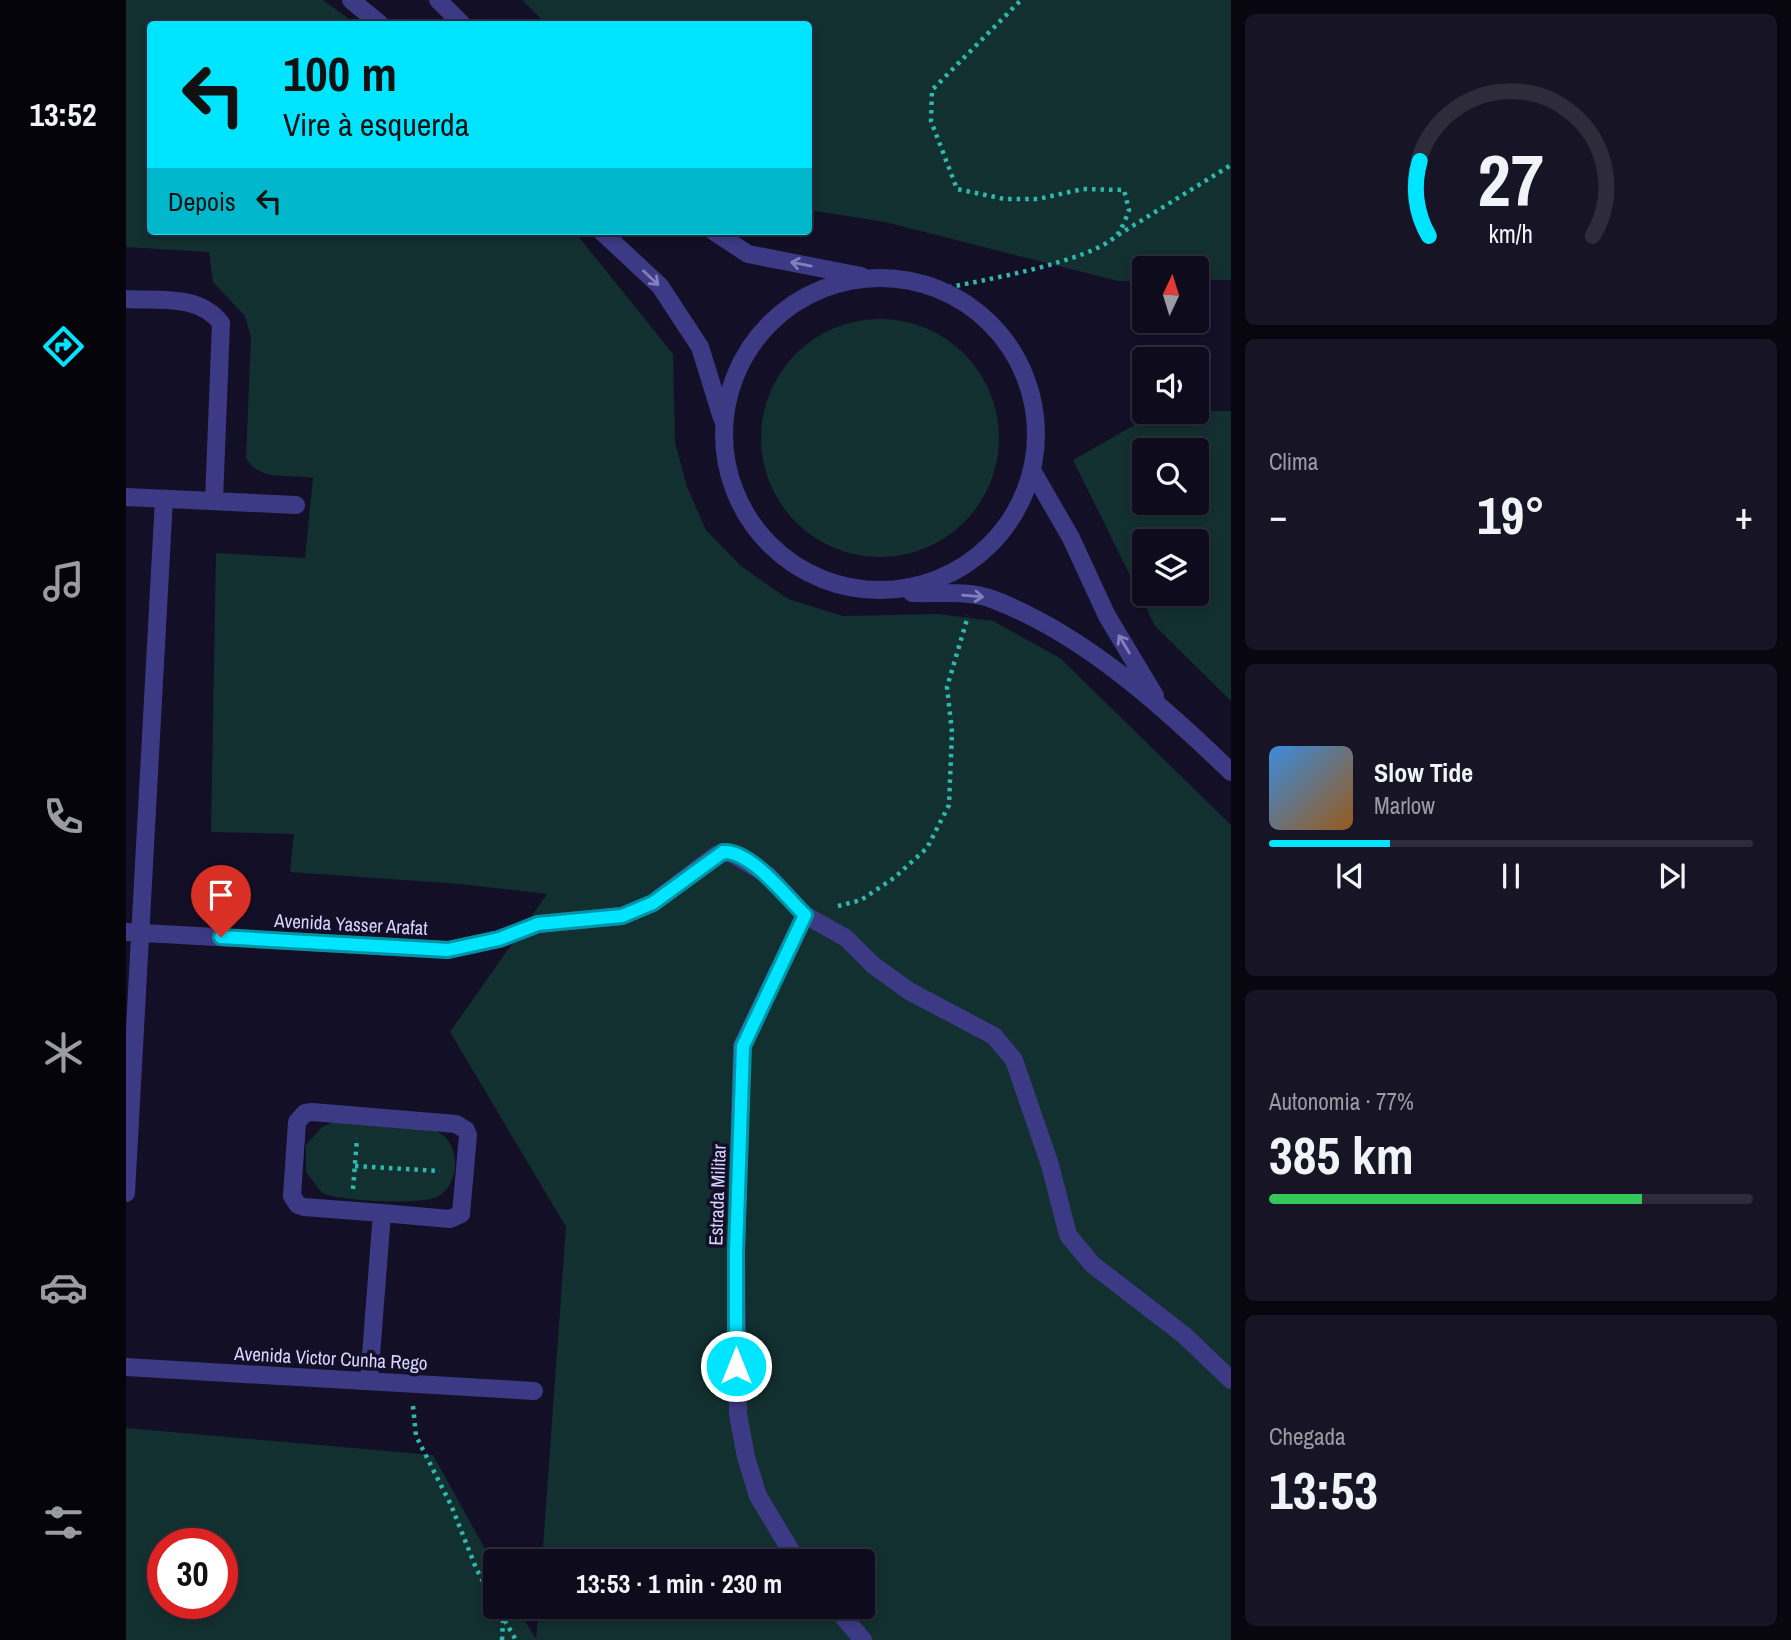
<!DOCTYPE html>
<html lang="pt">
<meta charset="utf-8">
<style>
body{margin:0;font-family:"Archivo Narrow",sans-serif;background:#171425;color:#f1f3f6;height:100vh;display:flex;flex-direction:column;font-size:26px;white-space:nowrap}
*{box-sizing:border-box;margin:0}
p{font-size:23px;color:#9b9ba3}
.icon{flex:none;width:38px;height:38px;fill:none;stroke:currentColor;stroke-width:2;stroke-linecap:round;stroke-linejoin:round}
.map{position:relative;flex:1;overflow:hidden}
.drawer{display:flex;flex-direction:column;gap:14px;padding:14px;background:#08060f;width:560px}
.drawer>*{flex:none}
.banner{position:absolute;left:21px;top:21px;width:665px;height:214px;border-radius:7px;box-shadow:0 4px 10px #0003,0 0 0 2px #2e2b3b;background:#00e5ff;color:#111;overflow:hidden}
.needle{width:46px;rotate:4deg}
.fabs{position:absolute;left:1006px;top:256px;display:grid;gap:14px}
.fabs a{display:grid;place-items:center;width:77px;height:77px;border-radius:7px;background:#0e0b1c;box-shadow:0 4px 10px #0003,0 0 0 2px #2e2b3b;font-size:35px}
.speed{position:absolute;left:21px;top:1528px;display:flex;gap:14px;font-size:35px;font-weight:700;text-align:center}
.speed>*{display:grid;place-content:center;width:91px;height:91px;border-radius:50%;background:#0e0b1c;box-shadow:0 4px 10px #0003,0 0 0 2px #2e2b3b;line-height:1}
.speed .limit{border:10px solid #d22;background:#fff;color:#111}
.pin{position:absolute;display:grid;place-items:center;width:60px;height:60px;color:#fff;margin:-72px -30px;border-radius:50% 50% 50% 0;rotate:-45deg;box-shadow:0 0 7px #0007}
.pin .icon{rotate:45deg}
.me{position:absolute;width:77px;margin:-38px;rotate:0deg;stroke-linejoin:round;filter:drop-shadow(0 0 5px #0008)}
.turn{display:flex;align-items:center;gap:24px;height:147px;padding:0 21px;font-size:32px}
.turn .icon{width:91px;height:91px;stroke-width:2.5}
.turn b{display:block;font-size:49px;line-height:60px}
.then{display:flex;align-items:center;height:66px;padding:0 21px;background:#0003;gap:14px;font-size:26px}
.big{font-size:52px;font-weight:700;line-height:1.1}
.drawer .card{flex:1;display:flex;flex-direction:column;justify-content:center;gap:10px;min-width:0;padding:0 24px;border-radius:10px;background:#171425}
.drawer .dial{align-items:center;gap:0}
.dial svg{height:182px;overflow:visible;fill:none;stroke:#2e2b3b;stroke-width:7;stroke-linecap:round;text-anchor:middle}
.dial text{fill:#f1f3f6;stroke:none}
.song{display:flex;align-items:center;gap:21px}
.cover{width:84px;height:84px;border-radius:10px;background:linear-gradient(135deg,hsl(210 70% 55%),hsl(30 70% 35%))}
.played{height:7px;border-radius:4px;background:linear-gradient(90deg,#00e5ff 25%,#2e2b3b 25%)}
.keys{display:flex;justify-content:space-around;direction:ltr}
.heat{display:flex;justify-content:space-between;align-items:center;font-size:38px;direction:ltr}
.charge{height:10px;border-radius:5px;background:linear-gradient(90deg,#34c759 77%,#2e2b3b 0)}
.trip{position:absolute;left:357px;top:1549px;width:392px;height:70px;border-radius:7px;background:#0e0b1c;box-shadow:0 4px 10px #0003,0 0 0 2px #2e2b3b;font-weight:700;line-height:70px;text-align:center}
main{display:flex;flex:1;min-height:0}
.tabs{display:flex;flex-direction:column;width:126px;justify-content:space-around;align-items:center;background:#06040b;color:#9b9ba3}
.tabs .icon{width:49px;height:49px}
.tabs .current{color:#00e5ff}
.tabs b{font-size:32px;color:#f1f3f6}
.map>svg:first-child{display:block}
.green{fill:#12302f;fill-rule:evenodd}
.lines{fill:none;stroke-linecap:round;stroke-linejoin:round}
.path{stroke:#2fb8b0;stroke-width:4.5;stroke-dasharray:3.5 5;stroke-linecap:butt}
.minor{stroke:#3d3a85;stroke-width:18}
.tertiary{stroke:#3d3a85;stroke-width:18}
.oneway{stroke:#837fbc}
.route-casing{stroke:#0095a6;stroke-width:18}
.route{stroke:#00e5ff;stroke-width:12}
.labels{text-anchor:middle;dominant-baseline:central;stroke-width:7;stroke-linejoin:round;paint-order:stroke}
.street-label{font-size:19px;fill:#d9d4ff;stroke:#130f26}
</style>
<main>
<nav class="tabs">
<b>13:52</b>
<svg class="icon current" aria-label="directions" viewBox="0 0 24 24"><path d="M12 3l9 9-9 9-9-9zM9 14v-3h6M13 9l2 2-2 2"/></svg>
<svg class="icon" aria-label="music" viewBox="0 0 24 24"><path d="M9 18V5l10-2v13"/><circle cx="6" cy="18" r="3"/><circle cx="16" cy="16" r="3"/></svg>
<svg class="icon" aria-label="phone" viewBox="0 0 24 24"><path d="M5 4h4l2 5-3 2q2 4 5 5l2-3 5 2v4C11 20 4 13 5 4z"/></svg>
<svg class="icon" aria-label="climate" viewBox="0 0 24 24"><path d="M12 3v18M4 7l16 10M4 17L20 7"/></svg>
<svg class="icon" aria-label="car" viewBox="0 0 24 24"><path d="M5 17H2v-5l4-1 3-4h7l3 4 3 1v5h-3M9 17h6M6 11h13"/><circle cx="7" cy="17" r="2"/><circle cx="17" cy="17" r="2"/></svg>
<svg class="icon" aria-label="filters" viewBox="0 0 24 24"><path d="M4 7h16M4 17h16"/><circle cx="9" cy="7" r="2"/><circle cx="15" cy="17" r="2"/></svg>
</nav>
<div class="map">
<svg width="1105" height="1640" viewBox="0 0 1105 1640">
<rect width="100%" height="100%" fill="#130f26"/>
<path class="green" d="M0,0H197L230,24H24V231H448L547,354L549,442L561,487L580,530L615,566L662,599L717,616L812,614L867,621L934,658L1105,825V1640H0V1428L307,1455L369,1567V1606L391,1607L410,1639L413,1607L737,1606V1561H416L440,1227L324,1032L421,894L334,884L164,872L168,834L85,832L90,553L179,558L187,478C162,474 134,482 120,458L125,337L119,316L87,282L83,252L0,247ZM37,1544H96V1603H37Z
M396,0H1105V280H1071V268H1018V281H992L759,222L683,210L682,24H420Z
M635 438a119 119 0 1 1 238 0a119 119 0 1 1-238 0Z
M1033,411H1105V701L1029,626L947,460ZM1018,450H1071V502H1018ZM1018,541H1071V593H1018Z
M209,1121C240,1124 276,1122 306,1130C335,1137 336,1181 313,1196C298,1206 214,1201 196,1193L180,1172V1145L196,1127Z"/>
<g class="lines">
<path class="path" d="M992,235L1105,165
M814,289C853,281 965,262 991,235C996,229 1000,218 1003,210L998,190L957,189L912,199H878L831,189L805,121L806,90L895,0
M712,906L735,900L768,878L801,848L823,805L826,732L821,687L842,616
M229,1166L314,1171
M227,1189L231,1138
M287,1406L290,1436L325,1505L350,1568L369,1605
M370,1606L390,1640
M376,1640L377,1621"/>
<path class="minor" d="M0,299C33,301 72,294 95,323L88,501
M0,497L170,505
M0,932L322,950L373,939L412,924L496,916L527,903L590,855L603,852L642,875L679,915L720,938L747,965L783,991L868,1036L888,1060L924,1165L942,1235L966,1264L1058,1335L1105,1380
M0,1193L38,499
M0,1367L408,1391
M243,1381L256,1213L324,1219L335,1214L342,1135L340,1130L330,1124L186,1112L179,1113L171,1122L166,1196L172,1205L178,1207L256,1213
M671,1561L632,1496L620,1457L612,1414L610,1251L616,1046L679,915
M708,1606L737,1640"/>
<path class="tertiary" d="M225,0L254,24
M312,0L336,24
M475,231L534,286L574,347L596,418
M587,231L622,254L735,276
M598 434a156 156 0 1 1 312 0a156 156 0 1 1-312 0Z
M907,472L945,538L981,616L1029,696
M786,593C810,594 843,590 866,599C956,633 1037,706 1105,772"/>
</g>
<defs><path id="oneway-shaft" d="M-6 0H5M1.5-3L5.5 0L1.5 3" fill="none" stroke-width="1.6" stroke-linecap="round" stroke-linejoin="round" transform="scale(1.75)"/></defs>
<g class="oneway">
<use href="#oneway-shaft" transform="translate(675 264) rotate(-169)"/>
<use href="#oneway-shaft" transform="translate(525 278) rotate(43)"/>
<use href="#oneway-shaft" transform="translate(847 596) rotate(5)"/>
<use href="#oneway-shaft" transform="translate(998 644) rotate(-121)"/>
</g>
<g class="lines">
<g class="route-casing">
<path id="route" d="M95,937L322,950L373,939L412,924L496,916L527,903L597,852C625,850 660,897 679,915L617,1046L610,1251V1366"/>
</g>
<use href="#route" class="route"/>
</g>
<g class="labels">
<g class="street-label">
<text transform="translate(225 924) rotate(3)">Avenida Yasser Arafat</text>
<text transform="translate(591 1195) rotate(-88)">Estrada Militar</text>
<text transform="translate(205 1358) rotate(3)">Avenida Victor Cunha Rego</text>
</g>
</g>
</svg>
<div class="fabs">
<a><svg class="needle" viewBox="-14 -14 28 28"><path d="M0-13l5 13h-10z" fill="#e53935"/><path d="M0 13l5-13h-10z" fill="#9b9ba3"/></svg></a>
<a><svg class="icon" aria-label="sound" viewBox="0 0 24 24"><path d="M4 9h4l5-4v14l-5-4H4zM17 9q2 3 0 6"/></svg></a>
<a><svg class="icon" aria-label="search" viewBox="0 0 24 24"><circle cx="10" cy="10" r="6"/><path d="M15 15l6 6"/></svg></a>
<a><svg class="icon" aria-label="layers" viewBox="0 0 24 24"><path d="M12 4l9 5-9 5-9-5zM3 14l9 5 9-5"/></svg></a>
</div>
<div class="speed"><div class="limit">30</div></div>
<div class="pin" style="left:95px;top:937px;background:#d93025"><svg class="icon" aria-label="arrive" viewBox="0 0 24 24"><path d="M6 21V4h12l-3 4 3 4H6"/></svg></div>
<svg class="me" style="left:610px;top:1366px" viewBox="-20 -20 40 40"><circle r="17" fill="#00e5ff" stroke="#fff" stroke-width="3"/><path d="M0-11L8 9 0 5-8 9z" fill="#fff"/></svg>
<div class="trip">13:53 · 1 min · 230 m</div>
<div class="banner">
<div class="turn"><svg class="icon" aria-label="left" viewBox="0 0 24 24"><path d="M17 20v-9H6M10 6l-5 5 5 5"/></svg><div><b>100 m</b>Vire à esquerda</div></div>
<div class="then">Depois<svg class="icon" aria-label="left" viewBox="0 0 24 24"><path d="M17 20v-9H6M10 6l-5 5 5 5"/></svg></div>
</div>
</div>
<section class="drawer">
<div class="card dial"><svg viewBox="0 0 100 80">
<path d="M14 69A42 42 0 1 1 86 69"/>
<path d="M14 69A42 42 0 0 1 10 36" stroke="#00e5ff"/>
<text x="50" y="56" font-size="32" font-weight="700">27</text>
<text x="50" y="72" font-size="11">km/h</text>
</svg></div>
<div class="card"><p>Clima</p>
<div class="heat"><a>−</a><b class="big">19°</b><a>+</a></div>
</div>
<div class="card">
<div class="song"><i class="cover"></i><div><b>Slow Tide</b><p>Marlow</p></div></div>
<div class="played"></div>
<div class="keys"><svg class="icon" aria-label="previous" viewBox="0 0 24 24"><path d="M18 5L8 12l10 7zM5 5v14"/></svg><svg class="icon" aria-label="pause" viewBox="0 0 24 24"><path d="M8 5v14M16 5v14"/></svg><svg class="icon" aria-label="next" viewBox="0 0 24 24"><path d="M6 5l10 7-10 7zM19 5v14"/></svg></div>
</div>
<div class="card"><p>Autonomia · 77%</p><b class="big">385 km</b><div class="charge"></div></div>
<div class="card"><p>Chegada</p><b class="big">13:53</b></div>
</section>
</main>
